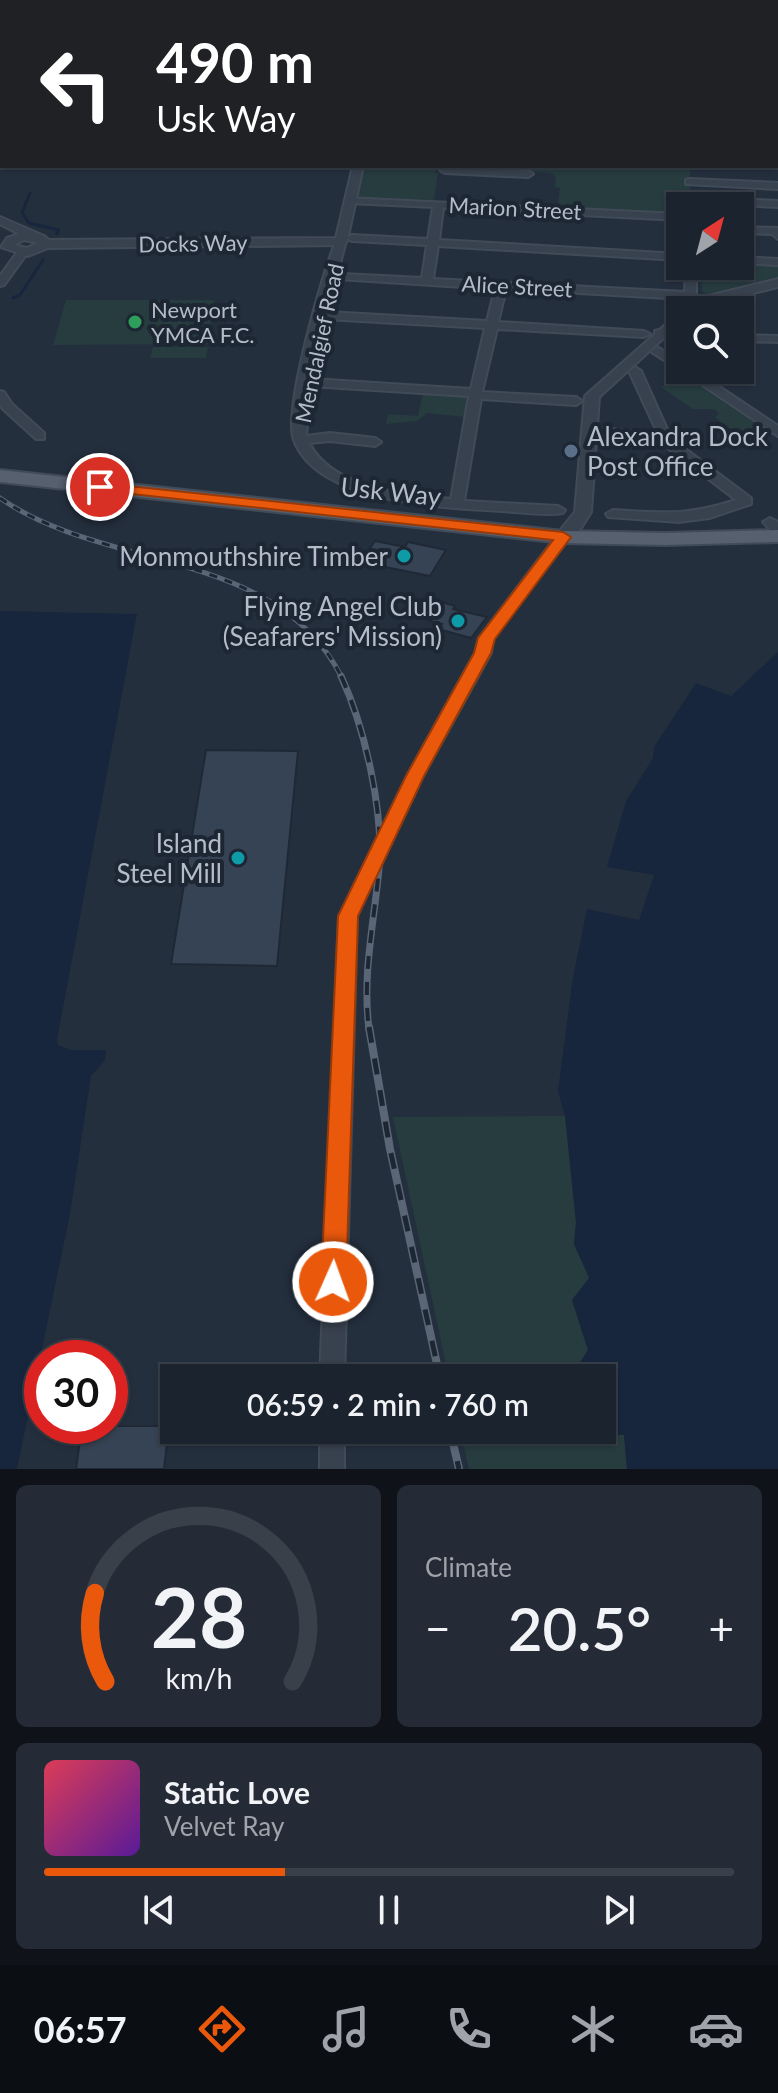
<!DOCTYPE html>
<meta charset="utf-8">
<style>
body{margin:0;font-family:Lato,sans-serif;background:#242b36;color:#f1f3f6;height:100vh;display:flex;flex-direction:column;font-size:30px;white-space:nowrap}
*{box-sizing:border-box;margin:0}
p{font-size:26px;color:#a0a4aa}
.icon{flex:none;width:44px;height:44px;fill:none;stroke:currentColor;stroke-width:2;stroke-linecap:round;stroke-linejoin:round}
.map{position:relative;height:1469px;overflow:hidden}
.sheet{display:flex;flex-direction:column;gap:16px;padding:16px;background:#0f1319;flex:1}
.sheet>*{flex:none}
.top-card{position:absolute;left:0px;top:0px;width:778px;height:168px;box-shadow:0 2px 6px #0004,0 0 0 2px #39404a;background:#202124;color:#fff;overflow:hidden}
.needle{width:52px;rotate:36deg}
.controls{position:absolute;left:666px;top:192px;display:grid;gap:16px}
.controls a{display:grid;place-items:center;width:88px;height:88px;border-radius:0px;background:#1b232e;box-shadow:0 2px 6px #0004,0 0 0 2px #39404a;font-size:40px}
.speed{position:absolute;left:24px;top:1340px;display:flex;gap:16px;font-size:40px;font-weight:700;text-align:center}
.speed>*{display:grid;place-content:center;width:104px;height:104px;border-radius:50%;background:#1b232e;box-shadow:0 2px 6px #0004,0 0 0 2px #39404a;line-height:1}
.speed .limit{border:12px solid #d22;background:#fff;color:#111}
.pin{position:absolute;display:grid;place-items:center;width:68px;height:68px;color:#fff;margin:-34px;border:4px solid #fff;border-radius:50%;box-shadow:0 2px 8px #0007}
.me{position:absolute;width:88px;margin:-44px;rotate:2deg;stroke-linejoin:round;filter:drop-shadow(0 0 6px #0008)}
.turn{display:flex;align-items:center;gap:28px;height:168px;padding:0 24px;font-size:36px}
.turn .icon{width:104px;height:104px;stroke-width:2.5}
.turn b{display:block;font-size:56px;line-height:68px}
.big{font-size:60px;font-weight:600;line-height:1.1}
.sheet .tile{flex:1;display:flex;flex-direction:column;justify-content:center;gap:12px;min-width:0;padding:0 28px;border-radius:12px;background:#242b36}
.sheet .dial{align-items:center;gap:0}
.dial svg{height:208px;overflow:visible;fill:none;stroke:#39404a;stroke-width:7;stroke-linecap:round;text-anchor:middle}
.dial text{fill:#f1f3f6;stroke:none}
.song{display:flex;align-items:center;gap:24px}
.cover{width:96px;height:96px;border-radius:12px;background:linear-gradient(135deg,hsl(350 70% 55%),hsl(270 70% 35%))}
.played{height:8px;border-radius:4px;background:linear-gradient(90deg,#ea580c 35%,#39404a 35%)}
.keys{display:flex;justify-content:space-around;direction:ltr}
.heat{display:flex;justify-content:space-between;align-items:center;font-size:44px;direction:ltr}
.sheet .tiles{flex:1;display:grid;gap:16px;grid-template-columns:1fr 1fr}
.tile:last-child{grid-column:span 2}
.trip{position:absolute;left:160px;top:1364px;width:456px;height:80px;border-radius:0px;background:#1b232e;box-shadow:0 2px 6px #0004,0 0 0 2px #39404a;font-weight:600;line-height:80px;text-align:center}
.dock{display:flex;height:128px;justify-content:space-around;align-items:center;background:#0b0e12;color:#a0a4aa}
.dock .icon{width:56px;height:56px}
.dock .on{color:#ea580c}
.dock b{font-size:36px;color:#f1f3f6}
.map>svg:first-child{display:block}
.green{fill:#263c3f}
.water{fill:#17263c}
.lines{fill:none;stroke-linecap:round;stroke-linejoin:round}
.stream{stroke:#17263c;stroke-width:3}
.building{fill:#364354;stroke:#1f2835;stroke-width:2}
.minor-casing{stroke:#414a57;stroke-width:4}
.tertiary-casing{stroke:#414a57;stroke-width:4}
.primary-casing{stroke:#414a57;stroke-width:4}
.minor{fill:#38414e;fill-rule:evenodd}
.tertiary{fill:#38414e;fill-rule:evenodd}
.primary{fill:#56606e;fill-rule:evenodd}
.rail-far2-casing{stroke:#5a6575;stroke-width:5}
.rail-far1-casing{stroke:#5a6575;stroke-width:7}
.rail-casing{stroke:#5a6575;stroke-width:8}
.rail-far2{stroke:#1d2633;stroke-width:3;stroke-dasharray:8;stroke-linecap:butt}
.rail-far1{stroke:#1d2633;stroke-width:4;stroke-dasharray:13;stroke-linecap:butt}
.rail{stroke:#1d2633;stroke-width:5;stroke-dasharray:16;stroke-linecap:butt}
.route{fill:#ea580c;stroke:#983908;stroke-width:2}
.leisure-dot{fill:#2e9e5b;stroke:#1d2633;stroke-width:3}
.service-dot{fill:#5c6f8a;stroke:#1d2633;stroke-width:3}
.culture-dot{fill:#0f9aa8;stroke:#1d2633;stroke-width:3}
.labels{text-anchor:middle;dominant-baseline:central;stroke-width:8;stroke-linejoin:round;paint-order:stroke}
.far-street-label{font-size:22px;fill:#b4bcc9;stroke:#1d2633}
.far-poi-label{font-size:22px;fill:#b4bcc9;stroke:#1d2633;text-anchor:start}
.poi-label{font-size:26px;fill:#b4bcc9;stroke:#1d2633;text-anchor:end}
.street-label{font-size:26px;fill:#b4bcc9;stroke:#1d2633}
</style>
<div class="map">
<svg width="778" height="1469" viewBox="0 0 778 1469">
<rect width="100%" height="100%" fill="#242f3e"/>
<path class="green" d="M363,166H436L435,173H438L434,200L360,198L356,195Z
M530,166H690V206H680V217L557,210L560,188L555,187L556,177L550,173L529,172Z
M740,262L778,265V277L706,294L702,291L700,266H740Z
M66,300H214L208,344L53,345Z
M153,347H208L206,358H150Z
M690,380L767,431L745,439L715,418L719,413L714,409H693L661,387Z
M423,393L465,397L470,402L465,417L427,413L417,421L386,424L388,414L418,416Z
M565,1116L576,1222L574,1244L590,1278L572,1300L588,1350L578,1367L582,1378H449L393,1117Z
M602,1424L607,1435L624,1434L627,1469H469L460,1430H602Z"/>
<path class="water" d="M0,611L137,614L57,1040L58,1045L71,1050H106L105,1060L91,1076L70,1214L17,1469H0Z
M778,652V1469H627L624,1435H607L602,1424V1378H582L577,1367L588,1350L572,1300L589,1278L574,1244L576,1222L565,1116L558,1091L573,977L587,909L639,920L654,875L607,867L626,801L653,758L654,747L696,683L731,696Z"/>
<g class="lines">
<path class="stream" d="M30,193L22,213L29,223L59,230L57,234
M13,298L20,295L43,260"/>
</g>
<path class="building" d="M375,541L405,547L408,542L446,550L430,576L360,562Z
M438,601L455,606L453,609L487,617L471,638L438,629L442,624L421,618Z
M206,750L298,751L277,966L171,964Z
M82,1426H169L164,1469H76Z"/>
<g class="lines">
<g class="minor-casing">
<path id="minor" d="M39,0H47V2H39Z
M207,0H225L222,2Z
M460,0H471L473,2H462Z
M552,0H563L565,2H554Z
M708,0H716V2H708Z
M776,6H778V10H776Z
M776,19H778V23H776Z
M0,26H2V30H0Z
M0,45H2V49H0Z
M776,76L778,77V83L776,82Z
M0,78L2,79V85L0,84Z
M0,103H2V109H0Z
M776,156H778V162H776Z
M441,166L528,171L533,174L528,177L445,173L440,170Z
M689,179L778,183V189L686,184V180Z
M689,197L778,201V207L685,202V198Z
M346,198L680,214V220L443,208L439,240L680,254V260L438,246L433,279L685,292L686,266H696V304L690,307L684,304L685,299L506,289L498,322L644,331L650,334L644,337L497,329L482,392L576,397L582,401L576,405L481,399L464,501L558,506L565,510L563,513C544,516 521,512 502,511C444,508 317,503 294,440C283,411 323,270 337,239L346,241L327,312L487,321L495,289L338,279V275L342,274L422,278L427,245L352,241L347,238L352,235L428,239L433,207L350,203L346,202ZM325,319L485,328L471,389L311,379ZM310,386L469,396L451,499C404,494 334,490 309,443L330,441L375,446L381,442L375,438L330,433L306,436Z
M740,227L778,228V239L772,234L740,233Z
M19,250L28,252L4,285L0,286V276Z
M740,257L778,259V265L740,263Z
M659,330L680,331V337L655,335V331Z
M740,335L778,336V342L740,341Z
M657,347L680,361V370L653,353L651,351Z
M635,367L641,371L671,438L751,498V504L709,518L679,522L608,517L606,514L613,510C664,513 687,516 736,500L661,443L586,434V428L590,427L658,434L629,371Z
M680,370H694L778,426V436Z
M0,391L4,392L12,404L44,433V439H36L3,409L0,405Z
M770,518L778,522V534L773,533L763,522Z
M563,533L570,537L493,638L491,653L423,776L357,916L344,1378H320L339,916L407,776L475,653L479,638L558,534Z
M320,1430H344V1469H320Z"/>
</g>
<g class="tertiary-casing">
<path id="tertiary" d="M353,166H363L347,241L341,245L48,248L28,256L1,247L7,238L19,234L0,224V217L44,236L49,240L336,238ZM24,240L38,243L27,248L14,245Z
M778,279V287L712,303L698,310H682L704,297Z
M680,312V323L599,397L591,512L581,528L568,540H558L555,537L575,512L585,396Z"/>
</g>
<g class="primary-casing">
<path id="primary" d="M0,470L563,531L665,533L778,530V542L665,545L563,543L0,482Z"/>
</g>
<use href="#minor" class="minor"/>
<use href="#tertiary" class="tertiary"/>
<use href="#primary" class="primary"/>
<g class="rail-far2-casing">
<path id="rail-far2" d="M0,498C105,572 278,548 342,678"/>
</g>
<g class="rail-far1-casing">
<path id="rail-far1" d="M341,676C365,728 384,812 379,869C374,923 362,974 369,1029"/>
</g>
<g class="rail-casing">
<path id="rail" d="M369,1027L390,1149L440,1378
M450,1430L459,1469"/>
</g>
<use href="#rail-far2" class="rail-far2"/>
<use href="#rail-far1" class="rail-far1"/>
<use href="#rail" class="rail"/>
</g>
<path class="route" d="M100,483L563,532L571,537L495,639L491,653L424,776L358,916L346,1282L342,1290L333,1293L324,1290L321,1282L338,916L406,776L474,653L478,638L553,540L95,490L93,487Z"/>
<circle class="leisure-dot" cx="135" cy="322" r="8"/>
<circle class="service-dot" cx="571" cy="451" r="8"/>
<g class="culture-dot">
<circle cx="404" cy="556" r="8"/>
<circle cx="458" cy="621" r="8"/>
<circle cx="238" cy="858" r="8"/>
</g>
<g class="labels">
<g class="far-street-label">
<text transform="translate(515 208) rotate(3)">Marion Street</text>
<text transform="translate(193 243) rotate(-1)">Docks Way</text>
<text transform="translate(517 286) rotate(3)">Alice Street</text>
<text transform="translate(319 343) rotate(-78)">Mendalgief Road</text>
</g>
<g class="far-poi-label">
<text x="151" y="309">Newport<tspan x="151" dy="25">YMCA F.C.</tspan></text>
</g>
<g class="poi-label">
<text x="587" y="436" text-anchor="start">Alexandra Dock<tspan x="587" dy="30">Post Office</tspan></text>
<text x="388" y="556">Monmouthshire Timber</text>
<text x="442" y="606">Flying Angel Club<tspan x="442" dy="30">(Seafarers' Mission)</tspan></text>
<text x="222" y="843">Island<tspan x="222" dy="30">Steel Mill</tspan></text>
</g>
<g class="street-label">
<text transform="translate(391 491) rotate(6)">Usk Way</text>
</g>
</g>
</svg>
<div class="controls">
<a><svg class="needle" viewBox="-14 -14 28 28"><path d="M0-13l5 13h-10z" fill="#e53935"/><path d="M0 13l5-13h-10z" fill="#a0a4aa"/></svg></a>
<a><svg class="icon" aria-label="search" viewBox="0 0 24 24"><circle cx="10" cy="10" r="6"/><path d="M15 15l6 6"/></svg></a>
</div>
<div class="speed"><div class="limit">30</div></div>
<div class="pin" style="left:100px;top:487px;background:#d93025"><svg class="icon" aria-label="arrive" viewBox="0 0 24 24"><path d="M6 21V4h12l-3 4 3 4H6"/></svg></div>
<svg class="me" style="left:333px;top:1282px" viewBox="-20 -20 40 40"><circle r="17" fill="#ea580c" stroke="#fff" stroke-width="3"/><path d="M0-11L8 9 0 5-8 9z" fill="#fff"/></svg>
<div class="trip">06:59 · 2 min · 760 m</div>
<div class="top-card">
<div class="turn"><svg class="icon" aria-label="left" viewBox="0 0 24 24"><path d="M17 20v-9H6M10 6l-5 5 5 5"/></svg><div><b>490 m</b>Usk Way</div></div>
</div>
</div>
<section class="sheet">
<div class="tiles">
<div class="tile dial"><svg viewBox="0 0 100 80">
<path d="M14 69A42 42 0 1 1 86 69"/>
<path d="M14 69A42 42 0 0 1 10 35" stroke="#ea580c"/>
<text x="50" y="56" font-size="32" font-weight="700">28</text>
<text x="50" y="72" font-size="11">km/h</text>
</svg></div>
<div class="tile"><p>Climate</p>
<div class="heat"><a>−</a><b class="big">20.5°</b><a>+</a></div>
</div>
<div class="tile">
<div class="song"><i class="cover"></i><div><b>Static Love</b><p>Velvet Ray</p></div></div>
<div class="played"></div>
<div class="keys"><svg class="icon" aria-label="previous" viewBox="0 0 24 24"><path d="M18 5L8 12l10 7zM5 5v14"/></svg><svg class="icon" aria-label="pause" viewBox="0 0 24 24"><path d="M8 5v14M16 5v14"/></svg><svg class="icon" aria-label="next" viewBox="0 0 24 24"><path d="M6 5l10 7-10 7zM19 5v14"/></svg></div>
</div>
</div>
</section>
<nav class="dock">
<b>06:57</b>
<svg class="icon on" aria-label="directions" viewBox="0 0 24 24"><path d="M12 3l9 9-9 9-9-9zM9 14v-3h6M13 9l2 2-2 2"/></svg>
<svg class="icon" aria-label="music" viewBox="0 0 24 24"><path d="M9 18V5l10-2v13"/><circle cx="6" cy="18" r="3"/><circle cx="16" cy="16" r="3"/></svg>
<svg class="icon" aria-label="phone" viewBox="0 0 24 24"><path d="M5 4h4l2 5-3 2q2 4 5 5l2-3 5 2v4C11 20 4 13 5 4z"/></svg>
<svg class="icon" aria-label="climate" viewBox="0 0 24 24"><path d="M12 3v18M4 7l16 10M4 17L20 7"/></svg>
<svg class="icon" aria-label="car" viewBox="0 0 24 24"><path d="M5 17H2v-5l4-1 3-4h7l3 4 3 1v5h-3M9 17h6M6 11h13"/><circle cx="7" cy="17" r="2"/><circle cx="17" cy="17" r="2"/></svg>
</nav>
